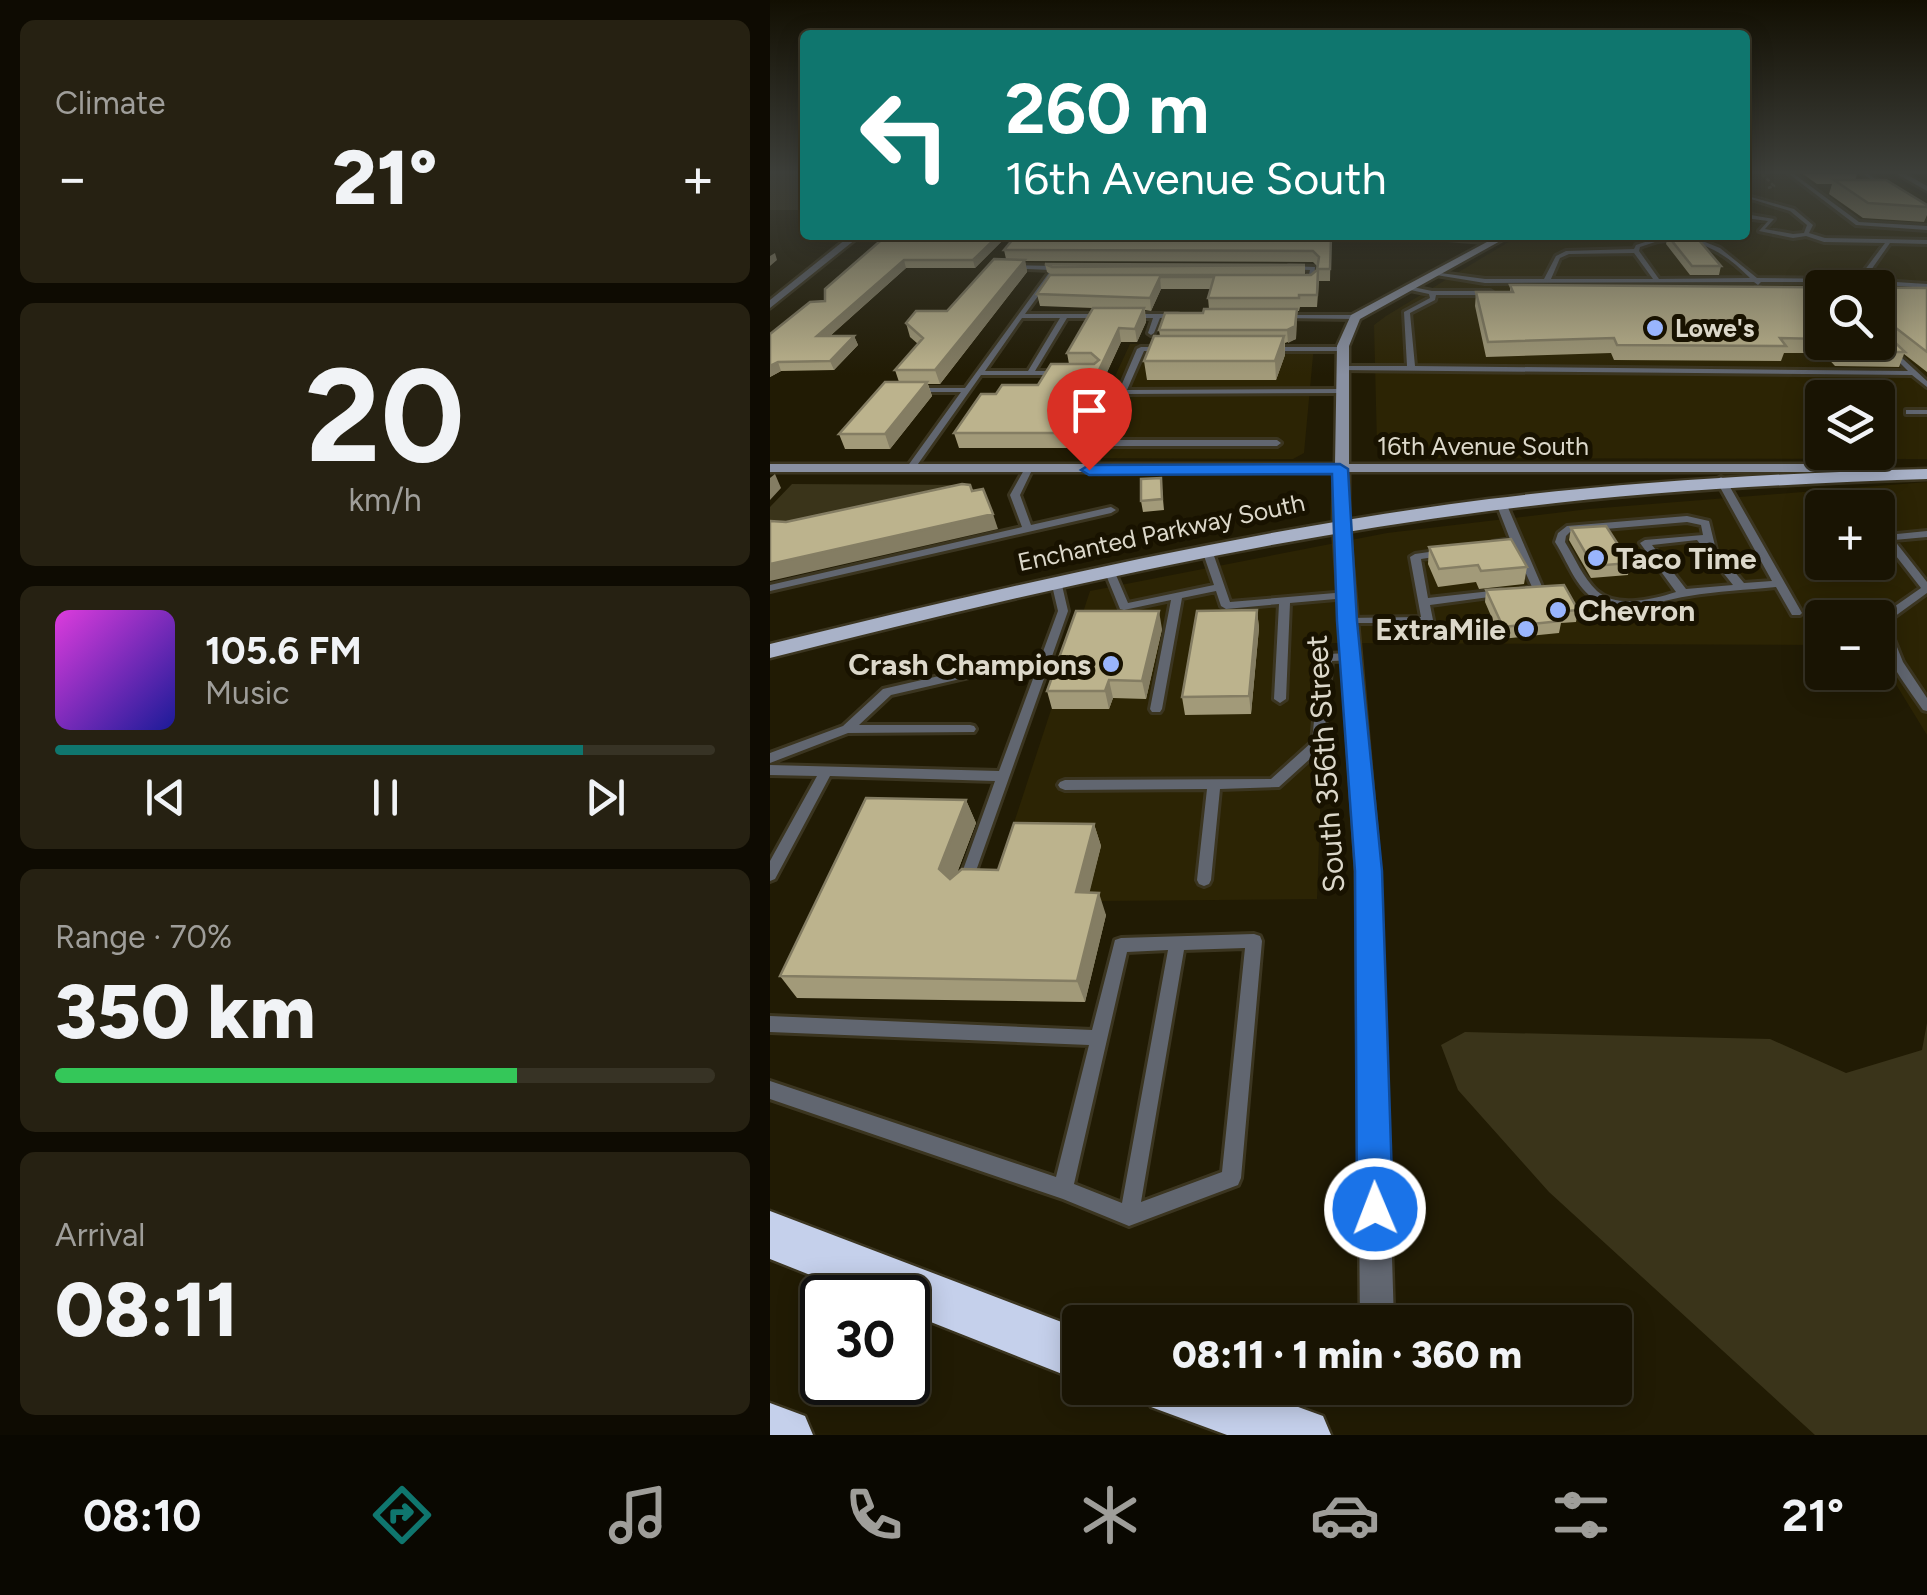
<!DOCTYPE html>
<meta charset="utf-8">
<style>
body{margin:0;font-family:Figtree,sans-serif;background:#262112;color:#f1f3f6;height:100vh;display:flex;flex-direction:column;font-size:38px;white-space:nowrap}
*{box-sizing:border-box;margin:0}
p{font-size:32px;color:#9f9e9a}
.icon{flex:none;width:55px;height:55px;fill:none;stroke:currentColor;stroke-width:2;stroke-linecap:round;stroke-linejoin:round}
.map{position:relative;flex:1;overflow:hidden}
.details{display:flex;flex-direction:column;gap:20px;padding:20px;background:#0e0b02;width:770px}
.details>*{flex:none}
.top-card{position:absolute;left:30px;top:30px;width:950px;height:210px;border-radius:10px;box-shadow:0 5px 25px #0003,0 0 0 2px #373325;background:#0f766e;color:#fff;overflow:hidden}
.fabs{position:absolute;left:1035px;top:270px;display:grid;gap:20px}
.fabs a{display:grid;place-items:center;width:90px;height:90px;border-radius:10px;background:#191403;box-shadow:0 5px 25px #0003,0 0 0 2px #373325;font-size:50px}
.speed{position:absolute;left:30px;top:1275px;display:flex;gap:20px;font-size:50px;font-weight:700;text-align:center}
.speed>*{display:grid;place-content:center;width:130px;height:130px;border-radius:50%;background:#191403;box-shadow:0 5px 25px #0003,0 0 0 2px #373325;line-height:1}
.speed .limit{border:5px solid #111;border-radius:15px;background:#fff;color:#111}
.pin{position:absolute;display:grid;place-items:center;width:85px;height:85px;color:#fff;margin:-102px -42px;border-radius:50% 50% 50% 0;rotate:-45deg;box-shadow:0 0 10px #0007}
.pin .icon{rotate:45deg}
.me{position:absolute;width:110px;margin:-55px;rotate:359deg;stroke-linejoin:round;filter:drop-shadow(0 0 8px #0008)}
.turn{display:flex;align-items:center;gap:35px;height:210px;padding:0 40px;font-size:45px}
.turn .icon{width:130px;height:130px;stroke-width:2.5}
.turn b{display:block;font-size:70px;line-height:85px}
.big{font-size:75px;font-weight:800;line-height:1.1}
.details .card{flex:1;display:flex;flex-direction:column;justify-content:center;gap:15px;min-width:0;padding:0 35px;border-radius:15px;background:#262112}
.details .dial{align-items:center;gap:0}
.dial b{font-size:130px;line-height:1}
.song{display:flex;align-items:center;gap:30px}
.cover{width:120px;height:120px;border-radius:15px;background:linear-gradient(135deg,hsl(300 70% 55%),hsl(240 70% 35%))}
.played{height:10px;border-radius:5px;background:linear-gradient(90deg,#0f766e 80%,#373325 80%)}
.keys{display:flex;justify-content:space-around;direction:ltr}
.heat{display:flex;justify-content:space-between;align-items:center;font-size:55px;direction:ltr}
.charge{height:15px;border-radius:8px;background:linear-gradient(90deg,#34c759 70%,#373325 0)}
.trip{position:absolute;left:292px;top:1305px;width:570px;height:100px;border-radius:10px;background:#191403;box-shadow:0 5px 25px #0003,0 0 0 2px #373325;font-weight:800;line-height:100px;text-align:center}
.tabs{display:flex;height:160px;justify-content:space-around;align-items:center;background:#0a0801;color:#9f9e9a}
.tabs .icon{width:70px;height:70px}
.tabs .current{color:#0f766e}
.tabs b{font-size:45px;color:#f1f3f6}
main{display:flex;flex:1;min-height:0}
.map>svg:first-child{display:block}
.built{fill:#2c2404;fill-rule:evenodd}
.green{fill:#3a341a}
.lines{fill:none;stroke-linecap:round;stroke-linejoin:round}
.lane-casing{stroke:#3b3520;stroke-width:6}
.street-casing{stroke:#3b3520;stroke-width:5}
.secondary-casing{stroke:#3b3520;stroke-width:5}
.primary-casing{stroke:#3b3520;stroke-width:5}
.highway-casing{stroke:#3b3520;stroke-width:5}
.path{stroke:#5f5a46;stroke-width:2.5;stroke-dasharray:4 2.5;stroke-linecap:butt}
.lane{fill:#616670;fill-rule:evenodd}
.street{fill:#616670;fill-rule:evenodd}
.secondary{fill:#8990a1;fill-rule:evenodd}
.primary{fill:#a9b2c8;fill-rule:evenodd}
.highway{fill:#c5d0eb;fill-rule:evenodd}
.wall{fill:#a29a79;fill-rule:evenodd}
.shaded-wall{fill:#847d63}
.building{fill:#bcb38d;stroke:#847d63;stroke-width:2.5}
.route{fill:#1a73e8;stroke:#114b97;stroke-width:2.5}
.poi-dot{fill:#99b5fd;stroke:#181200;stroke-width:4}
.labels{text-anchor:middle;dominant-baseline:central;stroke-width:10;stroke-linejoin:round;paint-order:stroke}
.far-poi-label{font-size:25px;font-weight:bold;fill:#dcd8ca;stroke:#181200;text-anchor:start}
.far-street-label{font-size:25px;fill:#dcd8ca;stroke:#181200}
.poi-label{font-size:30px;font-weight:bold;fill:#dcd8ca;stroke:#181200;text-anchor:start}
.street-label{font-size:30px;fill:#dcd8ca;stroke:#181200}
</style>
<main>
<section class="details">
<div class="card"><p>Climate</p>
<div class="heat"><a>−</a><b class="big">21°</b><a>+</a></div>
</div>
<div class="card dial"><b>20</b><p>km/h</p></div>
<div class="card">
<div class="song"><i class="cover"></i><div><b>105.6 FM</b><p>Music</p></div></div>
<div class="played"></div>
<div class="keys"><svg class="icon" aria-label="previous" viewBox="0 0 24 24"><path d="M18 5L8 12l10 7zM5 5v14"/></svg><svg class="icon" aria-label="pause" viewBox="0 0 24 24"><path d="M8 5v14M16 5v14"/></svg><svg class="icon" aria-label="next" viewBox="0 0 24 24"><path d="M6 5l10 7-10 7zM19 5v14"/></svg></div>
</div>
<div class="card"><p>Range · 70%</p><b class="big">350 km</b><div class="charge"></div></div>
<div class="card"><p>Arrival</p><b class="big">08:11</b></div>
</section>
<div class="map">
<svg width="1157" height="1435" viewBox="0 0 1157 1435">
<rect width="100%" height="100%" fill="#211b04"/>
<path class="built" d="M975,174H1116L1157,199V459L638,458L622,456L607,445L604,325L616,316L750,235H975ZM1052,288H1108V342H1052ZM1052,398H1108V452H1052Z
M360,344L544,345L534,453L523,459L307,458Z
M1157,482V735L1108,655V618H1052V645L556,643L547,899L218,902L320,591L617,533L819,509ZM1052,508H1108V562H1052Z"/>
<path class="green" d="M0,174H35V210H0Z
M22,484L196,485L192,491L0,529V507Z
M1157,1023V1435H1045L779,1192L688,1090L671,1045L695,1032L1000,1039L1076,1073L1152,1050Z"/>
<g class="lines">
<g class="lane-casing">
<path id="lane" d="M1019,174H1024L1089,222L1157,226V230L1086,225Z
M1093,174H1098L1117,187L1113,188Z
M981,197L1024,209L1043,225L1039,233L1055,238L1157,240V244L1120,243L1094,280L1157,284V288L1071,282H991L988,285L984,282L715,283L660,274L663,272L715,279H774L786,256L796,251L864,249L866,245L887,238L904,235L920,236L950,248L987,278L1088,279L1115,243L1054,242L1036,236L1023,238L989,231L998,221L975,218V214L1004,219L995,229L1023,234L1034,233L1037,225L1020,211L981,199ZM904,239C936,241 958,256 980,278L889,279L869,251L870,247L888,241ZM864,253L883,279H781L790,258L799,254Z
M629,235H658L728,241L725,243Z
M239,265L289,266L292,268L287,270L255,314H333L336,316L333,318H297L265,371H295V375H211L143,471H137V467L191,392H143V388H195L281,270L237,268ZM252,318H290L258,371H215Z
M519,266L545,267L544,281L532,282V280L538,279L540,270L517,269Z
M638,286L662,291H720L723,293L720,295H666L665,300L640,313L645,366L1138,371L1108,341V336L1157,381V387L1142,375L570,370L569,368L573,366H637L634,312L660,298L659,294L636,289Z
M408,314L411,316L410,317L390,318L384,333L381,335L378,333L383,318H363L360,316L363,314Z
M513,315H585L588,317L585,319L511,318V316Z
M371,347H392L396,349L392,351H374L357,390L573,389L577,391L573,393L355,394L336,440H507L511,443L507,446H334L323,470L316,472L315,470L367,349Z
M502,347H573L577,349L573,351H499L498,349Z
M1136,410H1157V414H1136Z
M258,467L262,470L250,495L261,525L341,507L346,510L341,513L0,591V585L252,527L240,495L254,470Z
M951,477L956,480L1032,613L1030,615H1022L1006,587C977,590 947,591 919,596C889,600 854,617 826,600C806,589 797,560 785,542L788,533L797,526L917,516L939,521L946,550L974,583L1002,581L946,480ZM917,522L931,525L933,535L875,540L870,543L906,592C884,599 847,609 827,591C813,578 805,558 795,542L796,536L800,532ZM927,540L963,585L916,589L882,545Z
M731,500L736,503L773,589L772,591L751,593L750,591L751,589L762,587L743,545L727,547L722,544L723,542L740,539L726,503Z
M1157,531V537L1124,540L1157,582V593L1117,622L1133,662L1157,698V711L1153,710C1135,683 1108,652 1108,618L1151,588L1112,538L1117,535Z
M437,547L442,550L460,602L577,592L582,595L577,598L520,603L516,699L510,703L504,699L509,604L456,609L451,606L446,591L412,598L392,709L390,712H382L380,709L401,600L354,610L350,609L334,570L339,567L343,568L358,603L444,585L432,550Z
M673,550L677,551V555L651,559L658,598L730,590L734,591L735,593L734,595L660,605L663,620L657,623H573L571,621L573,619L577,618L651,617L640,557L645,554Z
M286,578L291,581L298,611L201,885L196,887L191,885L189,881L225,781L60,776L5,879L0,881V861L47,776L0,775V765L229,771L288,611L281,581Z
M582,653L586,654L588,657L586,660L562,661L553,747L509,787L450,789L441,880L439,884L434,886L429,884L427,880L437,789L295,790L290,788L288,785L290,782L295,780L501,779L542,742L550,658L556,654Z
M212,666L216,667L218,670L216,673L121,695L89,725H200L204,726L206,729L204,732L78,733L0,763V753L73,726L113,689Z
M484,934L490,936L492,941L471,1178L468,1185L359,1226L293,1199L0,1099V1081L286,1177L319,1045L0,1032V1016L322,1030L345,940L351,938ZM475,948L452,1172L371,1202L414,950ZM398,950L352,1203L304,1184L357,952Z"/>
</g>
<g class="street-casing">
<path id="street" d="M1127,174H1136L1157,186V191Z
M81,235H91L0,308V300Z
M571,519L579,524L610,871L624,1322H590L586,871L563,524Z"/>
</g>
<g class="secondary-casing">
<path id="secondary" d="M730,235H741L590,319L579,346V464H1099L1132,474L1125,478L1099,472H579V524L571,529L563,524L564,472H0V464H565L567,346L581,315Z"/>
</g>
<g class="primary-casing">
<path id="primary" d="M1157,469V479C1010,484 865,492 719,511C476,542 237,598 0,658V644C238,586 476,530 719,499C865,481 1010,473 1157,469Z"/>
</g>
<g class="highway-casing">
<path id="highway" d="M0,1211L310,1329V1381L138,1313V1298H98L0,1259Z
M373,1388H476L553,1416L561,1435H457L381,1407Z
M0,1403L35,1416L43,1435H0Z"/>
</g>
<path class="path" d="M992,174L1004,186L998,188"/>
<use href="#lane" class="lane"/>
<use href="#street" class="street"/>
<use href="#secondary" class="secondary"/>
<use href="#primary" class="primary"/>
<use href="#highway" class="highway"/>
</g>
<path class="wall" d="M1033,174H1087L1085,180L1157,205V215L1154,222L1093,218L1059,194L1062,184H1047Z
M117,235H238L205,268H136L60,336H84L88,345L64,370L11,371L0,377V334L55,301Z
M898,236L951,266L949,275H920L896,244Z
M561,237L560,281H549L547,307H530L529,311H527L526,339L515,343V355L506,380H377L374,361L390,336L389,330L433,313L439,309L438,298L441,289H391L381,311L375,310L376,322L367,342H351L302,448H189L184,433L226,394L268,385L299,364L297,353L323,308L270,306L267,294L282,275L277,272L275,264L535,265V274L391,275H541L547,270L548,267L543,262L255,261L257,272L170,384H158L162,396L120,449H75L69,434L129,382L125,370L148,344L140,337L136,323L177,311L236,259L234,250Z
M740,285L1157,288V372L1134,354L1129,367L1065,366L1053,353H1014L1011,361L844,360L841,353L716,357L705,306L706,292H740ZM1052,288L1108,342H1052Z
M391,478L394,510L373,512L371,501Z
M801,528L860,563L858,575L821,578L799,540Z
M659,547L757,567L754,584L709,589L706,582L668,587L658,564Z
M716,590L808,610L806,622L791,623L789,633L731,639L715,602Z
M487,610L489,628L481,714L415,715L412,697Z
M392,629L376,699L343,698L339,709H282L277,691Z
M196,800L206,823L187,873L228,870L324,824L331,846L319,892L336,915L315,1002L27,998L10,976Z"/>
<path class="shaded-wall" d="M229,235H238L205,268L203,260Z
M5,253L7,260L0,266V256Z
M134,260L136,268L50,345L47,336Z
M255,260L257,272L170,384L165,370Z
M390,277L391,289L381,311L380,298Z
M374,308L376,322L367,342L365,329Z
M527,309L526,339L518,343L517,330Z
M349,328L351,342L302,448L299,433Z
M84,336L88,345L64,370L60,361Z
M514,336L515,355L506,380L505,361Z
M8,362L11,371L0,377V366Z
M157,382L162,396L120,449L115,434Z
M5,474L11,488L0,500V478Z
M223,514L228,529L0,581V564Z
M487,610L489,628L481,714L479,696Z
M389,611L392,629L376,699L372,681Z
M339,680L343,698L339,709L335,691Z
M196,800L206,823L180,891L169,869Z
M324,824L331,846L314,915L306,892Z
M329,893L336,915L315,1002L307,981Z"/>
<path class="building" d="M1064,180H1116L1157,205V207L1098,203Z
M117,235H229L203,260H134L47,336H84L60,361L8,362L0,366V334L40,302L55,301V289Z
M898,236L928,239L951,266H922Z
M561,237L560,269H548L547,295H529V298H438L444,277H390L380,298L267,294L280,275H541L547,270L549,257L543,251L234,250L243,239Z
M224,259L255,260L165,370H125L153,338L136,323L146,311H177Z
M275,264L535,265L282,267Z
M740,285L1157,288V352L1113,318L1111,329L1135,352H1070L1062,342H1108V288H1052V339L1010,338L1016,346L847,345L844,338L718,342L706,292H743Z
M323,308H374L365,329L349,328L299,433H184L211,394H226L232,385H268L281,364H324L329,360L321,353H297Z
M434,309H527L525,326L517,330H389L395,313H433Z
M384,336H514L505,361H374Z
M115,382H157L115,434H69Z
M391,478L392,499L371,501V479Z
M192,484L200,485L202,491L213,489L223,514L0,564V521L16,522Z
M836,526L860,563L823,566L801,528Z
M741,539L757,567L711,571L708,565L669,569L659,547Z
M794,585L808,610L786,612L791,621L733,627L716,590Z
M487,610L479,696L412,697L427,611Z
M306,611H389L372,681L339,680L335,691H277Z
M96,798L196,800L169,869L180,879L192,869L228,870L244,823L324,824L306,892L329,893L307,981L10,976Z"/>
<linearGradient id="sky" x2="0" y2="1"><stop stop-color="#120f02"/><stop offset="0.46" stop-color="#3d3f3a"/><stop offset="1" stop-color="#3d3f3a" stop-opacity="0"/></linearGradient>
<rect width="1157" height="375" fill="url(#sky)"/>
<path class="route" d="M570,464L578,469L587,621L612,871L623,1209L618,1222L605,1227L592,1222L587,1209L585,871L567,621L562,474L319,475L311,470L319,465Z"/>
<g class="poi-dot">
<circle cx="885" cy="328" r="10"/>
<circle cx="826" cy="558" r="10"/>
<circle cx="788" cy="610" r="10"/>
<circle cx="756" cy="629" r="10"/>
<circle cx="341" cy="664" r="10"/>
</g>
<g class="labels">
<g class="far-poi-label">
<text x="905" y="328">Lowe's</text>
</g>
<g class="far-street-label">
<text x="713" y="446">16th Avenue South</text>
<text transform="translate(391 532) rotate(-12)">Enchanted Parkway South</text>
</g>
<g class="poi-label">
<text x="846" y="558">Taco Time</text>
<text x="808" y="610">Chevron</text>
<text x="736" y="629" text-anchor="end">ExtraMile</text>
<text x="321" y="664" text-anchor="end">Crash Champions</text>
</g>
<g class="street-label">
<text transform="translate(555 764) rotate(-94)">South 356th Street</text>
</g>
</g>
</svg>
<div class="fabs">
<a><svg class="icon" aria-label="search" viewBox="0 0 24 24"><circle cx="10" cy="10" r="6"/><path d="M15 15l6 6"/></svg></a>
<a><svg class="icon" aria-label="layers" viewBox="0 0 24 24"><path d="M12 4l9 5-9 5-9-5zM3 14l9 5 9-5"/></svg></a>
<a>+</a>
<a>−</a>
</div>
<div class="speed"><div class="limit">30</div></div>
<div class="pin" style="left:319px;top:470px;background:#d93025"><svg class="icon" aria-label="arrive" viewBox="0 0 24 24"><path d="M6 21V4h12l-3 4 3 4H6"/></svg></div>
<svg class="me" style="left:605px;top:1209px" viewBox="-20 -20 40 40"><circle r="17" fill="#1a73e8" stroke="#fff" stroke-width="3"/><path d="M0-11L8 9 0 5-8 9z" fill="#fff"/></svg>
<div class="trip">08:11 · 1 min · 360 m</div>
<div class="top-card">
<div class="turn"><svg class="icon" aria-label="left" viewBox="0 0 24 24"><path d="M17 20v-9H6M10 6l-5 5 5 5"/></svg><div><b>260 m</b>16th Avenue South</div></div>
</div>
</div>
</main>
<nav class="tabs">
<b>08:10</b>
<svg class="icon current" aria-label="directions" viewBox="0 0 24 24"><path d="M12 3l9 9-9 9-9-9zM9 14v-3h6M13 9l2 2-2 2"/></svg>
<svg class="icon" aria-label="music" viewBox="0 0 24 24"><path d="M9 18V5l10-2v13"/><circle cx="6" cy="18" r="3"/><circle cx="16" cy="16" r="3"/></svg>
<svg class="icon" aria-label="phone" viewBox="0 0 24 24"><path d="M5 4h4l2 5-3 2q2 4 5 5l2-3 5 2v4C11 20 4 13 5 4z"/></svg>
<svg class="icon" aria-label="climate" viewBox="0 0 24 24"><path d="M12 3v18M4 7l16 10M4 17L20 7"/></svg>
<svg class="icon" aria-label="car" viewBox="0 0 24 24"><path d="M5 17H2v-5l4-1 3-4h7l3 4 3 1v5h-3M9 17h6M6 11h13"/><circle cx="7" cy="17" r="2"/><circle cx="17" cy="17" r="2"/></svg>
<svg class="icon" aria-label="filters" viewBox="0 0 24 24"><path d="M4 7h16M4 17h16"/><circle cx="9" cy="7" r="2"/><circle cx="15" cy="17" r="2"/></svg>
<b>21°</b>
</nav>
